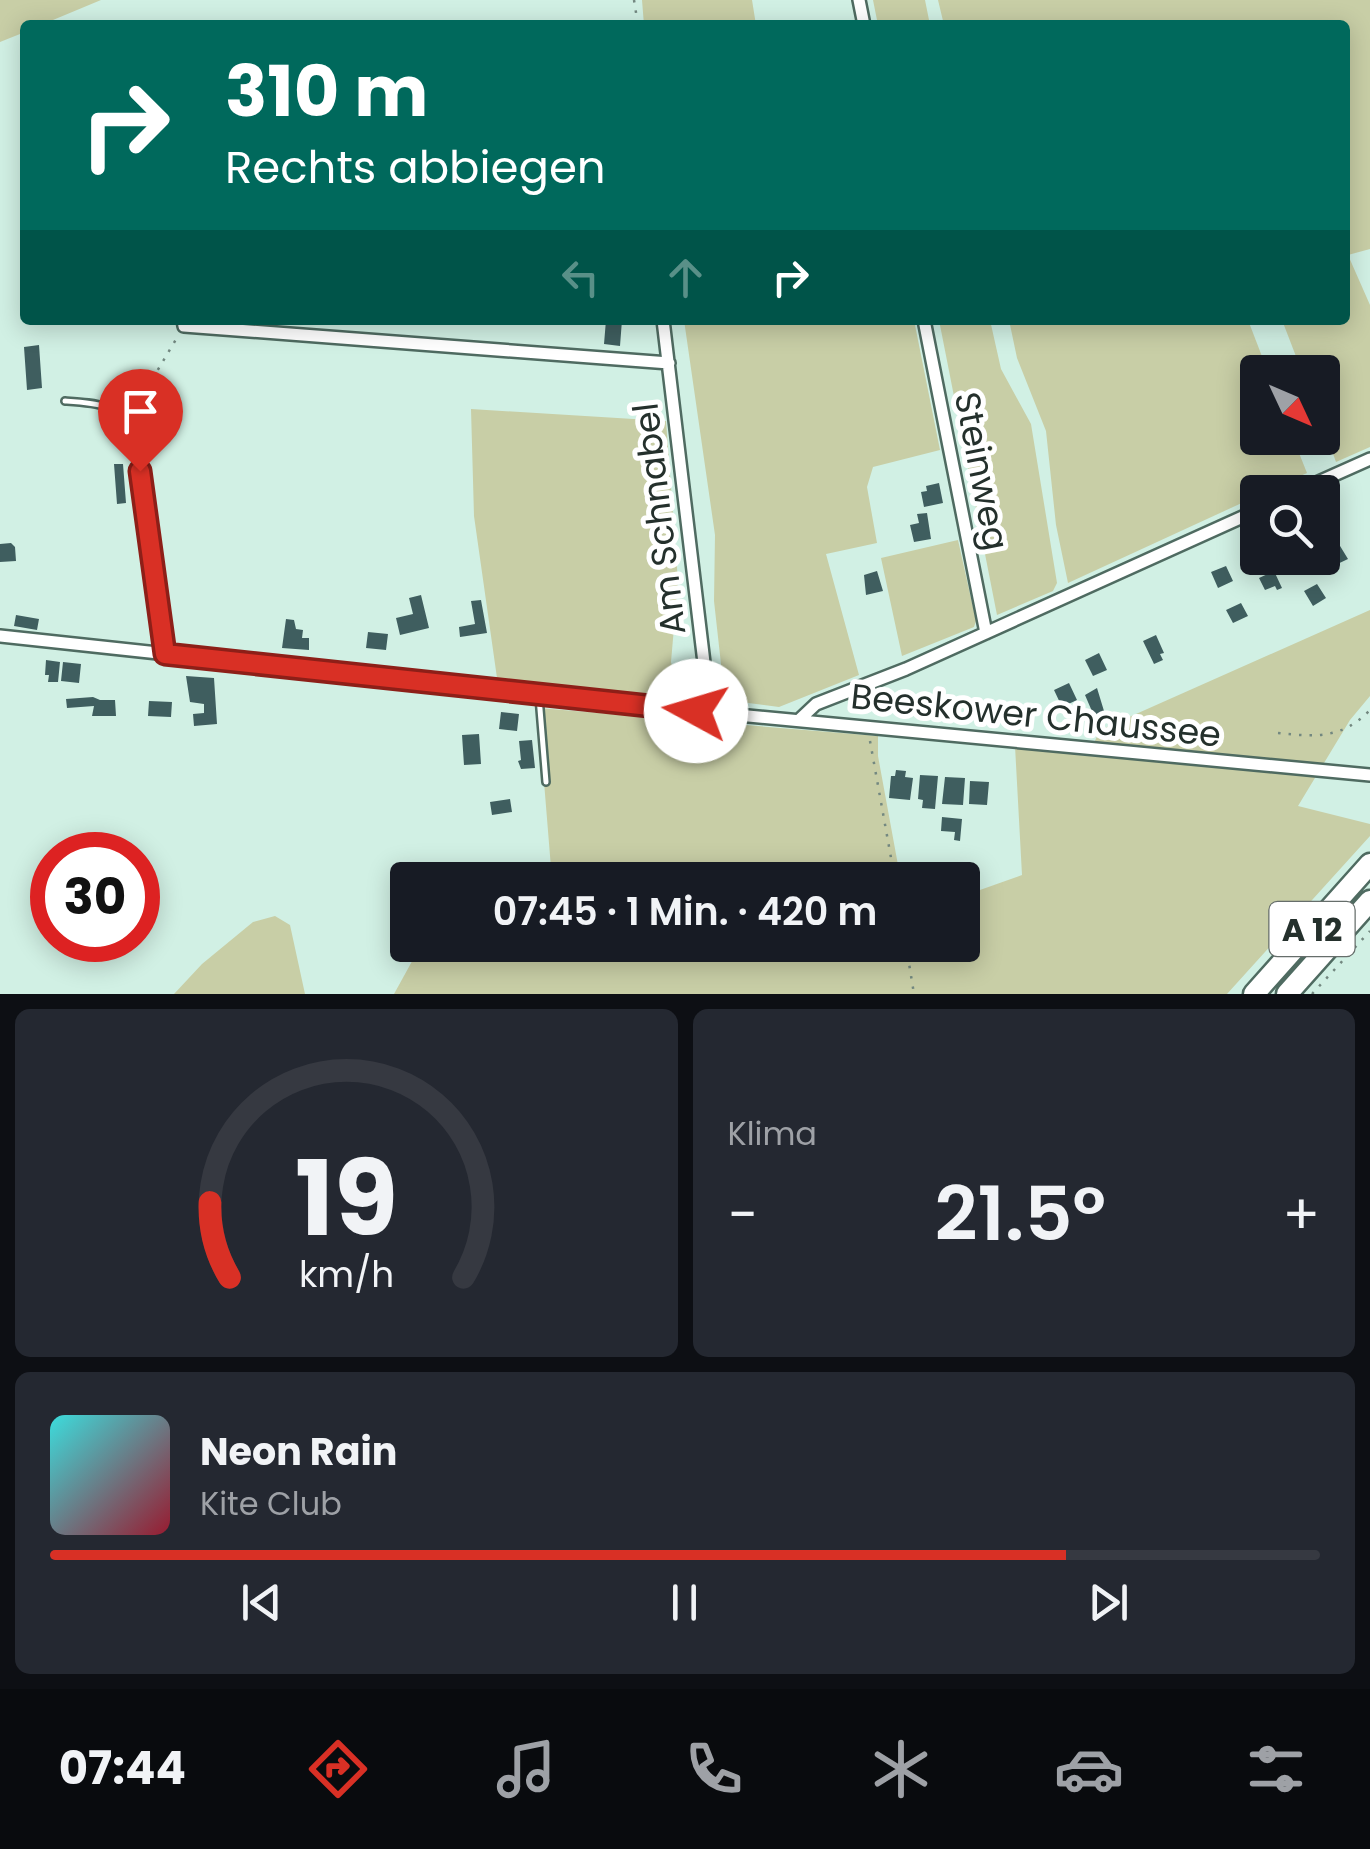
<!DOCTYPE html>
<html lang="de">
<meta charset="utf-8">
<style>
body{margin:0;font-family:Poppins,sans-serif;background:#242831;color:#f1f3f6;height:100vh;display:flex;flex-direction:column;font-size:38px;white-space:nowrap}
*{box-sizing:border-box;margin:0}
p{font-size:32px;color:#9ea1a6}
.icon{flex:none;width:55px;height:55px;fill:none;stroke:currentColor;stroke-width:2;stroke-linecap:round;stroke-linejoin:round}
.map{position:relative;height:994px;overflow:hidden}
.details{display:flex;flex-direction:column;gap:15px;padding:15px;background:#0d0f14;flex:1}
.details>*{flex:none}
.top-card{position:absolute;left:20px;top:20px;width:1330px;height:305px;border-radius:10px;box-shadow:0 5px 25px #0003;background:#00695c;color:#fff;overflow:hidden}
.needle{width:65px;rotate:134deg}
.controls{position:absolute;left:1240px;top:355px;display:grid;gap:20px}
.controls a{display:grid;place-items:center;width:100px;height:100px;border-radius:10px;background:#171b24;box-shadow:0 5px 25px #0003;font-size:50px}
.speed{position:absolute;left:30px;top:832px;display:flex;gap:20px;font-size:50px;font-weight:700;text-align:center}
.speed>*{display:grid;place-content:center;width:130px;height:130px;border-radius:50%;background:#171b24;box-shadow:0 5px 25px #0003;line-height:1}
.speed .limit{border:15px solid #d22;background:#fff;color:#111}
.pin{position:absolute;display:grid;place-items:center;width:85px;height:85px;color:#fff;margin:-102px -42px;border-radius:50% 50% 50% 0;rotate:-45deg;box-shadow:0 0 10px #0007}
.pin .icon{rotate:45deg}
.me{position:absolute;width:110px;margin:-55px;rotate:276deg;stroke-linejoin:round;filter:drop-shadow(0 0 8px #0008)}
.turn{display:flex;align-items:center;gap:35px;height:210px;padding:0 40px;font-size:45px}
.turn .icon{width:130px;height:130px;stroke-width:2.5}
.turn b{display:block;font-size:70px;line-height:85px}
.lanes{display:flex;align-items:center;height:95px;padding:0 40px;background:#0003;justify-content:center;gap:50px;direction:ltr}
.lanes .off{opacity:.35}
.big{font-size:75px;font-weight:600;line-height:1.1}
.details .widget{flex:1;display:flex;flex-direction:column;justify-content:center;gap:15px;min-width:0;padding:0 35px;border-radius:15px;background:#242831}
.details .dial{align-items:center;gap:0}
.dial svg{height:260px;overflow:visible;fill:none;stroke:#363941;stroke-width:7;stroke-linecap:round;text-anchor:middle}
.dial text{fill:#f1f3f6;stroke:none}
.song{display:flex;align-items:center;gap:30px}
.cover{width:120px;height:120px;border-radius:15px;background:linear-gradient(135deg,hsl(180 70% 55%),hsl(350 70% 35%))}
.played{height:10px;border-radius:5px;background:linear-gradient(90deg,#d93025 80%,#363941 80%)}
.keys{display:flex;justify-content:space-around;direction:ltr}
.heat{display:flex;justify-content:space-between;align-items:center;font-size:55px;direction:ltr}
.details .tiles{flex:1;display:grid;gap:15px;grid-template-columns:1fr 1fr}
.widget:last-child{grid-column:span 2}
.trip{position:absolute;left:390px;top:862px;width:590px;height:100px;border-radius:10px;background:#171b24;box-shadow:0 5px 25px #0003;font-weight:600;line-height:100px;text-align:center}
.tabs{display:flex;height:160px;justify-content:space-around;align-items:center;background:#090b0e;color:#9ea1a6}
.tabs .icon{width:70px;height:70px}
.tabs .active{color:#d93025}
.tabs b{font-size:45px;color:#f1f3f6}
.map>svg:first-child{display:block}
.green{fill:#c8cea6}
.building{fill:#3f5e5f}
.lines{fill:none;stroke-linecap:round;stroke-linejoin:round}
.service-casing{stroke:#4f6b61;stroke-width:10}
.minor-casing{stroke:#4f6b61;stroke-width:16}
.motorway-casing{stroke:#4f6b61;stroke-width:25}
.path{stroke:#738880;stroke-width:2.5;stroke-dasharray:2.5 8;stroke-linecap:butt}
.service{stroke:#fff;stroke-width:5}
.minor{stroke:#fff;stroke-width:11}
.motorway{stroke:#fff;stroke-width:20}
.route-casing{stroke:#8d1f18;stroke-width:25}
.route{stroke:#d93025;stroke-width:18}
.labels{text-anchor:middle;dominant-baseline:central;stroke-width:10;stroke-linejoin:round;paint-order:stroke}
.shield{fill:#fff;stroke:#666e6b;stroke-width:2.5}
.shield-label{font-size:32px;font-weight:bold;fill:#24302c}
.street-label{font-size:35px;fill:#24302c;stroke:#fff}
</style>
<div class="map">
<svg width="1370" height="994" viewBox="0 0 1370 994">
<rect width="100%" height="100%" fill="#d1f0e4"/>
<path class="green" d="M0,0H101L41,25H25V32L0,42Z
M642,0H752L756,25H644Z
M873,0H925L930,25H878Z
M938,0H1370V249L1348,255L1370,305V447L1336,462L1323,426L1322,372H1302L1282,320H1345V25H944Z
M684,320H914L940,450L873,467L867,487L877,543L826,554L859,675L779,707L725,700L714,601L715,535Z
M939,320H990L1001,369L1031,424L1057,583L1053,591L997,615Z
M1009,320H1248L1268,372H1258V438H1293L1307,473L1265,492H1258L1257,496L1068,583L1056,525L1046,431L1017,358Z
M471,409L666,421L678,581L671,662L680,698L497,678L474,516Z
M958,540L976,621L974,627L902,656L881,558Z
M1370,610V696L1350,720L1298,806L1370,824V836L1227,994H394L421,945H962L963,896L1022,875L1015,746L1088,756L1100,730Z
M538,708L878,736V756L898,865H934L933,880H552Z
M275,916L290,925L305,994H174L202,964L253,922Z"/>
<path class="building" d="M606,320H622L620,346L604,344Z
M39,345L42,388L27,390L24,347Z
M114,464H123L126,503L117,504Z
M939,483L943,503L924,507L921,492L927,491L926,486Z
M927,513L931,539L914,542L910,525L919,523L917,514Z
M1337,541L1348,559L1329,568L1322,549Z
M11,543L15,547L16,561L0,562V544Z
M1226,566L1233,581L1218,588L1211,572Z
M877,571L883,591L866,595L864,575Z
M1274,571L1282,588L1277,590L1275,586L1265,590L1259,578Z
M1317,584L1326,598L1313,606L1304,591Z
M421,595L429,628L400,635L396,618L413,614L409,598Z
M481,600L487,633L460,637L459,627L475,624L471,601Z
M1241,603L1248,616L1233,623L1226,610Z
M16,615L39,619L37,630L14,626Z
M286,619L294,620L296,629L303,630L302,638H309V650L282,648Z
M368,632L388,634L386,650L366,648Z
M1156,635L1164,653L1160,654L1163,660L1154,664L1143,641Z
M1099,653L1107,670L1093,676L1085,660Z
M46,660L60,662L58,682H48L49,675H45Z
M63,662L81,664L79,683L61,681Z
M186,676L214,678L217,724L194,726L193,714L204,713V704L190,702Z
M1069,683L1077,700L1062,707L1054,690Z
M1097,688L1104,711L1094,716L1085,695Z
M93,697L100,700H115L116,716H92L94,706L67,708L66,699Z
M149,701L172,702L171,717L148,716Z
M501,712L519,714L517,731L499,729Z
M479,734L481,764L464,765L462,735Z
M532,740L535,768L521,769L518,761L521,760L519,741Z
M896,770L906,771L905,777L913,778L910,800L889,798L891,776H895Z
M920,775L938,776L935,809L922,808L923,800L918,799Z
M945,777L965,778L963,805L942,804Z
M970,781L989,782L987,805L969,804Z
M510,799L512,812L492,815L490,802Z
M942,817L962,819L960,841L954,840L955,832L941,831Z"/>
<g class="lines">
<g class="service-casing">
<path id="service" d="M65,401C96,403 121,404 136,434L164,650
M539,697L546,782"/>
</g>
<g class="minor-casing">
<path id="minor" d="M859,0L864,25
M183,320L184,326L669,363
M663,320L705,671L696,711
M924,320L986,633
M1296,492L1370,459
M0,636L696,711L1370,775
M799,720L816,704L906,669L1258,510"/>
</g>
<g class="motorway-casing">
<path id="motorway" d="M1254,994L1370,864
M1287,994L1370,901"/>
</g>
<path class="path" d="M634,0L638,25
M131,415L178,336
M1278,733C1316,737 1342,739 1370,710
M870,741L895,880
M906,945L914,994
M1312,994L1370,931"/>
<use href="#service" class="service"/>
<use href="#minor" class="minor"/>
<use href="#motorway" class="motorway"/>
</g>
<g class="lines">
<g class="route-casing">
<path id="route" d="M140,471L165,654L696,711"/>
</g>
<use href="#route" class="route"/>
</g>
<g class="labels">
<rect class="shield" x="1269.5" y="902" width="85" height="54" rx="8"/>
<g class="shield-label">
<text x="1312" y="929">A 12</text>
</g>
<g class="street-label">
<text transform="translate(982 471) rotate(79)">Steinweg</text>
<text transform="translate(659 519) rotate(-97)">Am Schnabel</text>
<text transform="translate(1036 715) rotate(6)">Beeskower Chaussee</text>
</g>
</g>
</svg>
<div class="controls">
<a><svg class="needle" viewBox="-14 -14 28 28"><path d="M0-13l5 13h-10z" fill="#e53935"/><path d="M0 13l5-13h-10z" fill="#9ea1a6"/></svg></a>
<a><svg class="icon" aria-label="search" viewBox="0 0 24 24"><circle cx="10" cy="10" r="6"/><path d="M15 15l6 6"/></svg></a>
</div>
<div class="speed"><div class="limit">30</div></div>
<div class="pin" style="left:140px;top:471px;background:#d93025"><svg class="icon" aria-label="arrive" viewBox="0 0 24 24"><path d="M6 21V4h12l-3 4 3 4H6"/></svg></div>
<svg class="me" style="left:696px;top:711px" viewBox="-20 -20 40 40"><circle r="19" fill="#fff"/><path d="M0-13L10 11 0 6-10 11z" fill="#d93025"/></svg>
<div class="trip">07:45 · 1 Min. · 420 m</div>
<div class="top-card">
<div class="turn"><svg class="icon" aria-label="right" viewBox="0 0 24 24"><path d="M7 20v-9h11M14 6l5 5-5 5"/></svg><div><b>310 m</b>Rechts abbiegen</div></div>
<div class="lanes"><svg class="icon off" aria-label="left" viewBox="0 0 24 24"><path d="M17 20v-9H6M10 6l-5 5 5 5"/></svg><svg class="icon off" aria-label="ahead" viewBox="0 0 24 24"><path d="M12 20V5M6 11l6-6 6 6"/></svg><svg class="icon" aria-label="right" viewBox="0 0 24 24"><path d="M7 20v-9h11M14 6l5 5-5 5"/></svg></div>
</div>
</div>
<section class="details">
<div class="tiles">
<div class="widget dial"><svg viewBox="0 0 100 80">
<path d="M14 69A42 42 0 1 1 86 69"/>
<path d="M14 69A42 42 0 0 1 8 46" stroke="#d93025"/>
<text x="50" y="56" font-size="32" font-weight="700">19</text>
<text x="50" y="72" font-size="11">km/h</text>
</svg></div>
<div class="widget"><p>Klima</p>
<div class="heat"><a>−</a><b class="big">21.5°</b><a>+</a></div>
</div>
<div class="widget">
<div class="song"><i class="cover"></i><div><b>Neon Rain</b><p>Kite Club</p></div></div>
<div class="played"></div>
<div class="keys"><svg class="icon" aria-label="previous" viewBox="0 0 24 24"><path d="M18 5L8 12l10 7zM5 5v14"/></svg><svg class="icon" aria-label="pause" viewBox="0 0 24 24"><path d="M8 5v14M16 5v14"/></svg><svg class="icon" aria-label="next" viewBox="0 0 24 24"><path d="M6 5l10 7-10 7zM19 5v14"/></svg></div>
</div>
</div>
</section>
<nav class="tabs">
<b>07:44</b>
<svg class="icon active" aria-label="directions" viewBox="0 0 24 24"><path d="M12 3l9 9-9 9-9-9zM9 14v-3h6M13 9l2 2-2 2"/></svg>
<svg class="icon" aria-label="music" viewBox="0 0 24 24"><path d="M9 18V5l10-2v13"/><circle cx="6" cy="18" r="3"/><circle cx="16" cy="16" r="3"/></svg>
<svg class="icon" aria-label="phone" viewBox="0 0 24 24"><path d="M5 4h4l2 5-3 2q2 4 5 5l2-3 5 2v4C11 20 4 13 5 4z"/></svg>
<svg class="icon" aria-label="climate" viewBox="0 0 24 24"><path d="M12 3v18M4 7l16 10M4 17L20 7"/></svg>
<svg class="icon" aria-label="car" viewBox="0 0 24 24"><path d="M5 17H2v-5l4-1 3-4h7l3 4 3 1v5h-3M9 17h6M6 11h13"/><circle cx="7" cy="17" r="2"/><circle cx="17" cy="17" r="2"/></svg>
<svg class="icon" aria-label="filters" viewBox="0 0 24 24"><path d="M4 7h16M4 17h16"/><circle cx="9" cy="7" r="2"/><circle cx="15" cy="17" r="2"/></svg>
</nav>
